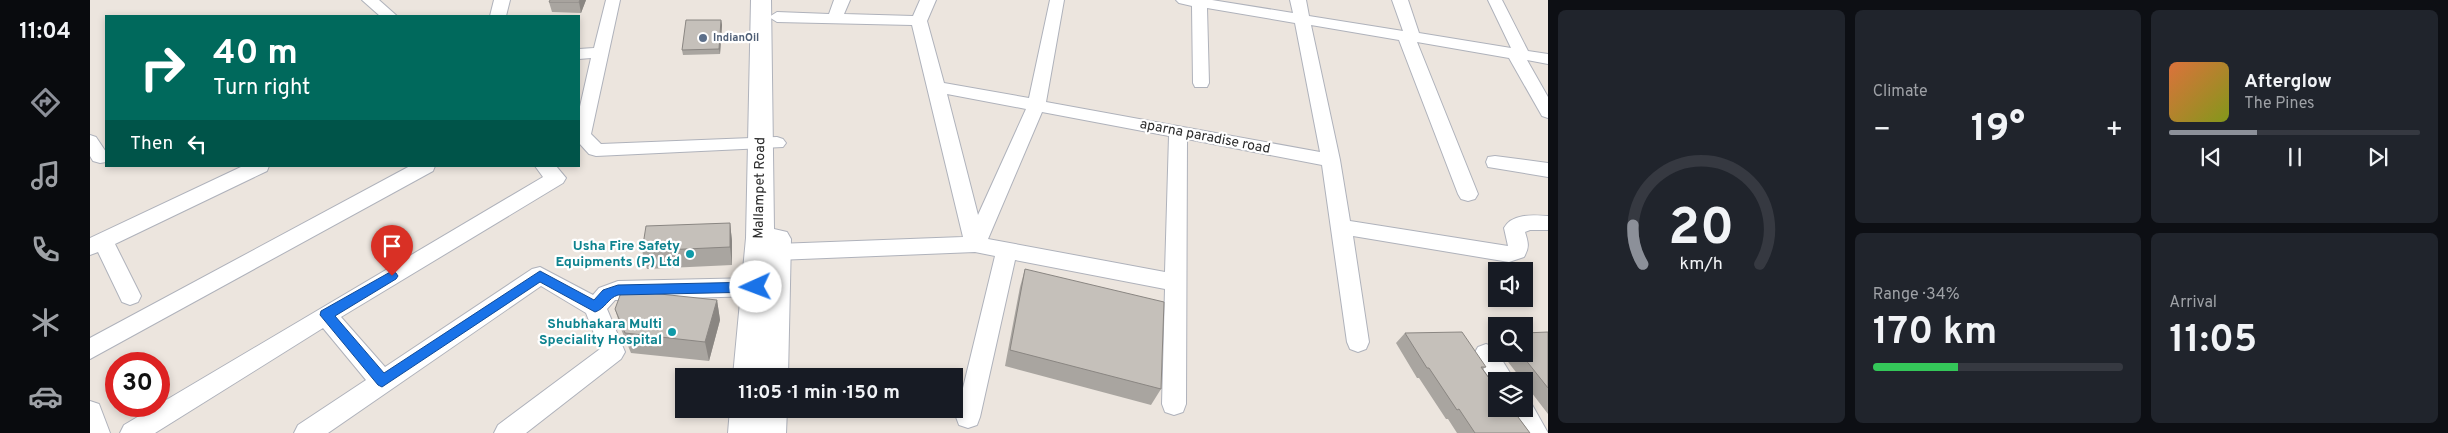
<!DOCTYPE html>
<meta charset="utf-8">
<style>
body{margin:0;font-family:Overpass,sans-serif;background:#20242c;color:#f1f3f6;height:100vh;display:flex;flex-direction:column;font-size:19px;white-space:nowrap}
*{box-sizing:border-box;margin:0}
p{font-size:16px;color:#9ea1a6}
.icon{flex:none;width:28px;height:28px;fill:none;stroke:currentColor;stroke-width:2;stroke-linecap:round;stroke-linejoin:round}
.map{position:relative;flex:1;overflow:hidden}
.drawer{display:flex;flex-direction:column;gap:10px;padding:10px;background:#0d0f14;width:900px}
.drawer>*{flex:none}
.hud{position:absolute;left:15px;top:15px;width:475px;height:152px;border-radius:0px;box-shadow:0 2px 8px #0003;background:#00695c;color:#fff;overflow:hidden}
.tools{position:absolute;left:1398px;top:262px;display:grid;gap:10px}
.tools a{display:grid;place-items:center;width:45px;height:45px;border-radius:0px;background:#171b24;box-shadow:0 2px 8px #0003;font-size:25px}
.speed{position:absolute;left:15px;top:352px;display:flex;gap:10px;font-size:25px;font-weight:700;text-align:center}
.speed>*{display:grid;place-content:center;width:65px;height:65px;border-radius:50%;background:#171b24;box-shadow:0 2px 8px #0003;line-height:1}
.speed .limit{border:8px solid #d22;background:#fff;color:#111}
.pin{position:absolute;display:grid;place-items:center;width:42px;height:42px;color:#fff;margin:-51px -21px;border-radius:50% 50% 50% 0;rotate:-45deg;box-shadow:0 0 5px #0007}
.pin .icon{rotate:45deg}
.me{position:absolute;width:55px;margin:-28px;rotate:268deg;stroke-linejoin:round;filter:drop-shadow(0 0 4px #0008)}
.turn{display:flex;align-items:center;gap:18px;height:105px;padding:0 25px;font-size:22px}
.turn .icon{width:65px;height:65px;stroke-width:2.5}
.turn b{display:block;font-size:35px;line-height:42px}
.then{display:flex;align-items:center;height:48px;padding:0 25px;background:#0003;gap:10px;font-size:19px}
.big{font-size:38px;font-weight:700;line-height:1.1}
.drawer .tile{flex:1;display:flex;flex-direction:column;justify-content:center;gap:8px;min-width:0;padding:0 18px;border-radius:8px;background:#20242c}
.drawer .dial{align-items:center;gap:0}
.dial svg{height:130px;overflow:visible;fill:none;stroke:#363941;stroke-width:7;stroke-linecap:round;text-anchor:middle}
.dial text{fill:#f1f3f6;stroke:none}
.song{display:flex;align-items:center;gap:15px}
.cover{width:60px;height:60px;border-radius:8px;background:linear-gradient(135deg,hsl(20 70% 55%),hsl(70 70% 35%))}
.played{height:5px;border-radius:2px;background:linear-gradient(90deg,#8c9099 35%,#363941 35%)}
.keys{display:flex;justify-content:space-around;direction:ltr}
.heat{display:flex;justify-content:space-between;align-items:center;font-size:28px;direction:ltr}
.charge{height:8px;border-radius:4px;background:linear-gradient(90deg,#34c759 34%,#363941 0)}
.drawer .tiles{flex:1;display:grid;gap:10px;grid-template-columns:repeat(3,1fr)}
.tile:first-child{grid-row:span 2}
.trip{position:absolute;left:585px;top:368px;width:288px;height:50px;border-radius:0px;background:#171b24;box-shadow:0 2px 8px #0003;font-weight:700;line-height:50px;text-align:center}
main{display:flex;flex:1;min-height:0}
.menu{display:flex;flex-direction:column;width:90px;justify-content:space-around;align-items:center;background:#090b0e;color:#9ea1a6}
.menu .icon{width:35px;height:35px}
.menu .current{color:#8c9099}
.menu b{font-size:22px;color:#f1f3f6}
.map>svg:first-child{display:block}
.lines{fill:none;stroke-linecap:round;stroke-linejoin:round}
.minor-casing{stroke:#afb2bb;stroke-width:2}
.secondary-casing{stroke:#afb2bb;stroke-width:2}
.minor{fill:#fff;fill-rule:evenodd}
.secondary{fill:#fff;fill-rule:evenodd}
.wall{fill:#a9a5a0}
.shaded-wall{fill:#8a8682}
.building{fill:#c5c0ba;stroke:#8a8682}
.route{fill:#1a73e8;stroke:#114b97}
.service-dot{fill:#5c6f8a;stroke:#fff;stroke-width:2}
.culture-dot{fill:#0f9aa8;stroke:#fff;stroke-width:2}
.labels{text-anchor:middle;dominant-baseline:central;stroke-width:4.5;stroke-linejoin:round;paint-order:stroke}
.far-service-label{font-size:11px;font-weight:bold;fill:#4e5e75;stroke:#fff;text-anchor:start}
.street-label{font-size:14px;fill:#2b2b2b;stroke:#fff}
.culture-label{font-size:14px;font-weight:bold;fill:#0d838f;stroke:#fff;text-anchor:end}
</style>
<main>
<nav class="menu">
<b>11:04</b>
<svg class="icon current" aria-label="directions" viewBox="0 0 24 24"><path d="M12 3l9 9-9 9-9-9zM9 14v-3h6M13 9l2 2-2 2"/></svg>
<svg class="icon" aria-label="music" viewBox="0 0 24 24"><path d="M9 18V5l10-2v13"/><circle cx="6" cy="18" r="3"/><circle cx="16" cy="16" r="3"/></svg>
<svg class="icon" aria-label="phone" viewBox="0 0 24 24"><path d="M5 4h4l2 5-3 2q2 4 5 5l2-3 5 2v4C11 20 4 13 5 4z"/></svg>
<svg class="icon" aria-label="climate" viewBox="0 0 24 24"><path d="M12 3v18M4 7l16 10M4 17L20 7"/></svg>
<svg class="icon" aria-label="car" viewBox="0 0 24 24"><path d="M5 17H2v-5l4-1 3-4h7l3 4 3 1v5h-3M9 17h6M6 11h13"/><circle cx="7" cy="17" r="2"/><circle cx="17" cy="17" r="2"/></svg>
</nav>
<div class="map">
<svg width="1458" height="433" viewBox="0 0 1458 433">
<rect width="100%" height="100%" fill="#ece5de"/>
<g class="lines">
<g class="minor-casing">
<path id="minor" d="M272,0H289L307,16H290Z
M404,0H420L416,16H400Z
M516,0H530L501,134L511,144L687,137L693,139L696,143L693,147L506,156L499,154L489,143V111L501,58L489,59V49L504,48Z
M744,0H760L754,14L823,16L830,0H846L837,21L854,83L939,98L960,0H974L956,102L1230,152L1205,23L1117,8L1119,83L1117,87H1105L1103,83L1102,6L1089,3L1086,0H1122L1203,13L1200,0H1216L1219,16L1313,31L1302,0H1318L1329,33L1421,48L1398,0H1412L1438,51L1458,54V64L1437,60L1458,97V118L1452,116L1419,58L1327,42L1388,194L1385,199L1378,201L1371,199L1368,194L1309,40L1221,25L1250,160L1260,221L1418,246L1414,228C1422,213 1443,215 1458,216V230H1440L1435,232C1438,242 1440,247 1434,257L1419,262L1263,236L1279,342L1276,349L1268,352L1260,349L1257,342L1232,165L1097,139L1096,404L1093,412L1084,415L1075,412L1072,404L1075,289L925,260L890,417L887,425L878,428L869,425L866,417L905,256L885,252L687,260L680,258L677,252L680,246L687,244L873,237L822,25L687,22L679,17L687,12L739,14ZM857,94L936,109L888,215ZM952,112L1079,136L1075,272L898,239Z
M0,135L6,137L16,152V162L10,163L3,161L0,156Z
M1405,156L1458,163V177L1398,167L1396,162L1398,157Z
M153,166H179L177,171L25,244L51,296L48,302L40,305L32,302L8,252L0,255V238Z
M320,166H345L343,171L0,359V338Z
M445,166H466L476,178L473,183L251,317L295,367L442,269L450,267L503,295L509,288L528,281L666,278L674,281L677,287L674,293L666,296L525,300L517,309L535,352L531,359L436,433H404L408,425L510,349L496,313L451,286L238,433H204L208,425L276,380L233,328L65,433H30L34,425L453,177Z
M1396,344L1404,347L1425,381H1406V389L1405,388L1384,354L1388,347Z
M1434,399L1440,401L1458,433H1432L1419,409H1434Z
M0,401L9,404L20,433H0Z"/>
</g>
<g class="secondary-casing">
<path id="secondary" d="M661,0H681L684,229L697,232L701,239L698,376H643L656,238Z
M640,409H697L696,433H638Z"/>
</g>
<use href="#minor" class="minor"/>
<use href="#secondary" class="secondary"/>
</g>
<path class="wall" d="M496,0L491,13L462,12L459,2Z
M631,20L632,25L630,54L593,55L592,50Z
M640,223L642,241V265L557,269L552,251Z
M935,269L1071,389L1061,405L915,366L930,287Z
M627,300L630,320L619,361L541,353L531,329L525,309Z
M1458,332V414L1412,354H1434Z
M1315,333L1396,367L1393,369L1440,433H1367L1358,419H1356L1329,378H1327L1306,343Z"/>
<path class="shaded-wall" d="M490,0H496L491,13L489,2Z
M631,20L632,25L630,54L629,49Z
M640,223L642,241V265L640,247Z
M627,300L630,320L619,361L615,342Z"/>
<path class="building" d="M460,0H490L489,2H459Z
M596,20H631L629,49L592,50Z
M640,223V247L552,251L556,226Z
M935,269L1074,302L1071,389L920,350Z
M532,290L627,300L615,342L535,333L525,309Z
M1372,332L1396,367H1391L1406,388V409H1422L1440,433H1385L1369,409L1367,410L1339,368H1337L1315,333Z
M1458,332V388L1431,354H1434V333Z"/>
<path class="route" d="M302,271L306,273L308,276L306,279L245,316L294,373L450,271L504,300L513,290L528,285L666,282L672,287L666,292L528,295C518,298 515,309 505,312L450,282L292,387L288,385L230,315L231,311Z"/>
<circle class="service-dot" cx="613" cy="38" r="5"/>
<g class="culture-dot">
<circle cx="600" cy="254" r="5"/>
<circle cx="582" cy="332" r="5"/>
</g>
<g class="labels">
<g class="far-service-label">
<text x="623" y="38">IndianOil</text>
</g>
<g class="street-label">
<text transform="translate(1115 137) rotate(11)">aparna paradise road</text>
<text transform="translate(670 188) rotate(-89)">Mallampet Road</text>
</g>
<g class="culture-label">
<text x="590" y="246">Usha Fire Safety<tspan x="590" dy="16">Equipments (P) Ltd</tspan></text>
<text x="572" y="324">Shubhakara Multi<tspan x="572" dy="16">Speciality Hospital</tspan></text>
</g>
</g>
</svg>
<div class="tools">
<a><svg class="icon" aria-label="sound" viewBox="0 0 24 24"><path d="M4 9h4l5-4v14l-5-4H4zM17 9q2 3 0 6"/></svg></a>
<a><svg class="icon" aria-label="search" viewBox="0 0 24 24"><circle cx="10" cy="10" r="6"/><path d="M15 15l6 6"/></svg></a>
<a><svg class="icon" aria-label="layers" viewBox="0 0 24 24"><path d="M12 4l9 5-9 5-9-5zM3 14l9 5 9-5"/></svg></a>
</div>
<div class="speed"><div class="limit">30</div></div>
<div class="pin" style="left:302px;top:276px;background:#d93025"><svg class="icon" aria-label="arrive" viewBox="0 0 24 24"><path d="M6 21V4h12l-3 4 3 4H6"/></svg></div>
<svg class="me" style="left:666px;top:287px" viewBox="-20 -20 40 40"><circle r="19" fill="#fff"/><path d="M0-13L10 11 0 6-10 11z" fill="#1a73e8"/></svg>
<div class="trip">11:05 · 1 min · 150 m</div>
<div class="hud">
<div class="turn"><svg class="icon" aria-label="right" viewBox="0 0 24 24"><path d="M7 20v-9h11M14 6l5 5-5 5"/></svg><div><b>40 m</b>Turn right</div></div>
<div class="then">Then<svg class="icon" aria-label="left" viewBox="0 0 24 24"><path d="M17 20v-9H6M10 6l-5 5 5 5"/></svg></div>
</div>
</div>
<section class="drawer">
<div class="tiles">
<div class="tile dial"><svg viewBox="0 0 100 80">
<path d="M14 69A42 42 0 1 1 86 69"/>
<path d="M14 69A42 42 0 0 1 8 45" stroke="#8c9099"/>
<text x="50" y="56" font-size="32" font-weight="700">20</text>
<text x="50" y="72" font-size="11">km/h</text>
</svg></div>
<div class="tile"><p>Climate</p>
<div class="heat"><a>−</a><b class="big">19°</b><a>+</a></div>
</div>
<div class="tile">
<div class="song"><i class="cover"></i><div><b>Afterglow</b><p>The Pines</p></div></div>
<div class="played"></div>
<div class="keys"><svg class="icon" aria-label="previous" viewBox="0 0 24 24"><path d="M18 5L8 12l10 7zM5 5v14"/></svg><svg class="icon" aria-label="pause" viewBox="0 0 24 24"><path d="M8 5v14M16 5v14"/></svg><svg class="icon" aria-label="next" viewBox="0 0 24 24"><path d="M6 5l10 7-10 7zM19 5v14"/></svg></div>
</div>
<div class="tile"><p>Range · 34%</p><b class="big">170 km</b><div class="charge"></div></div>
<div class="tile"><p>Arrival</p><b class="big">11:05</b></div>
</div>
</section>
</main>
